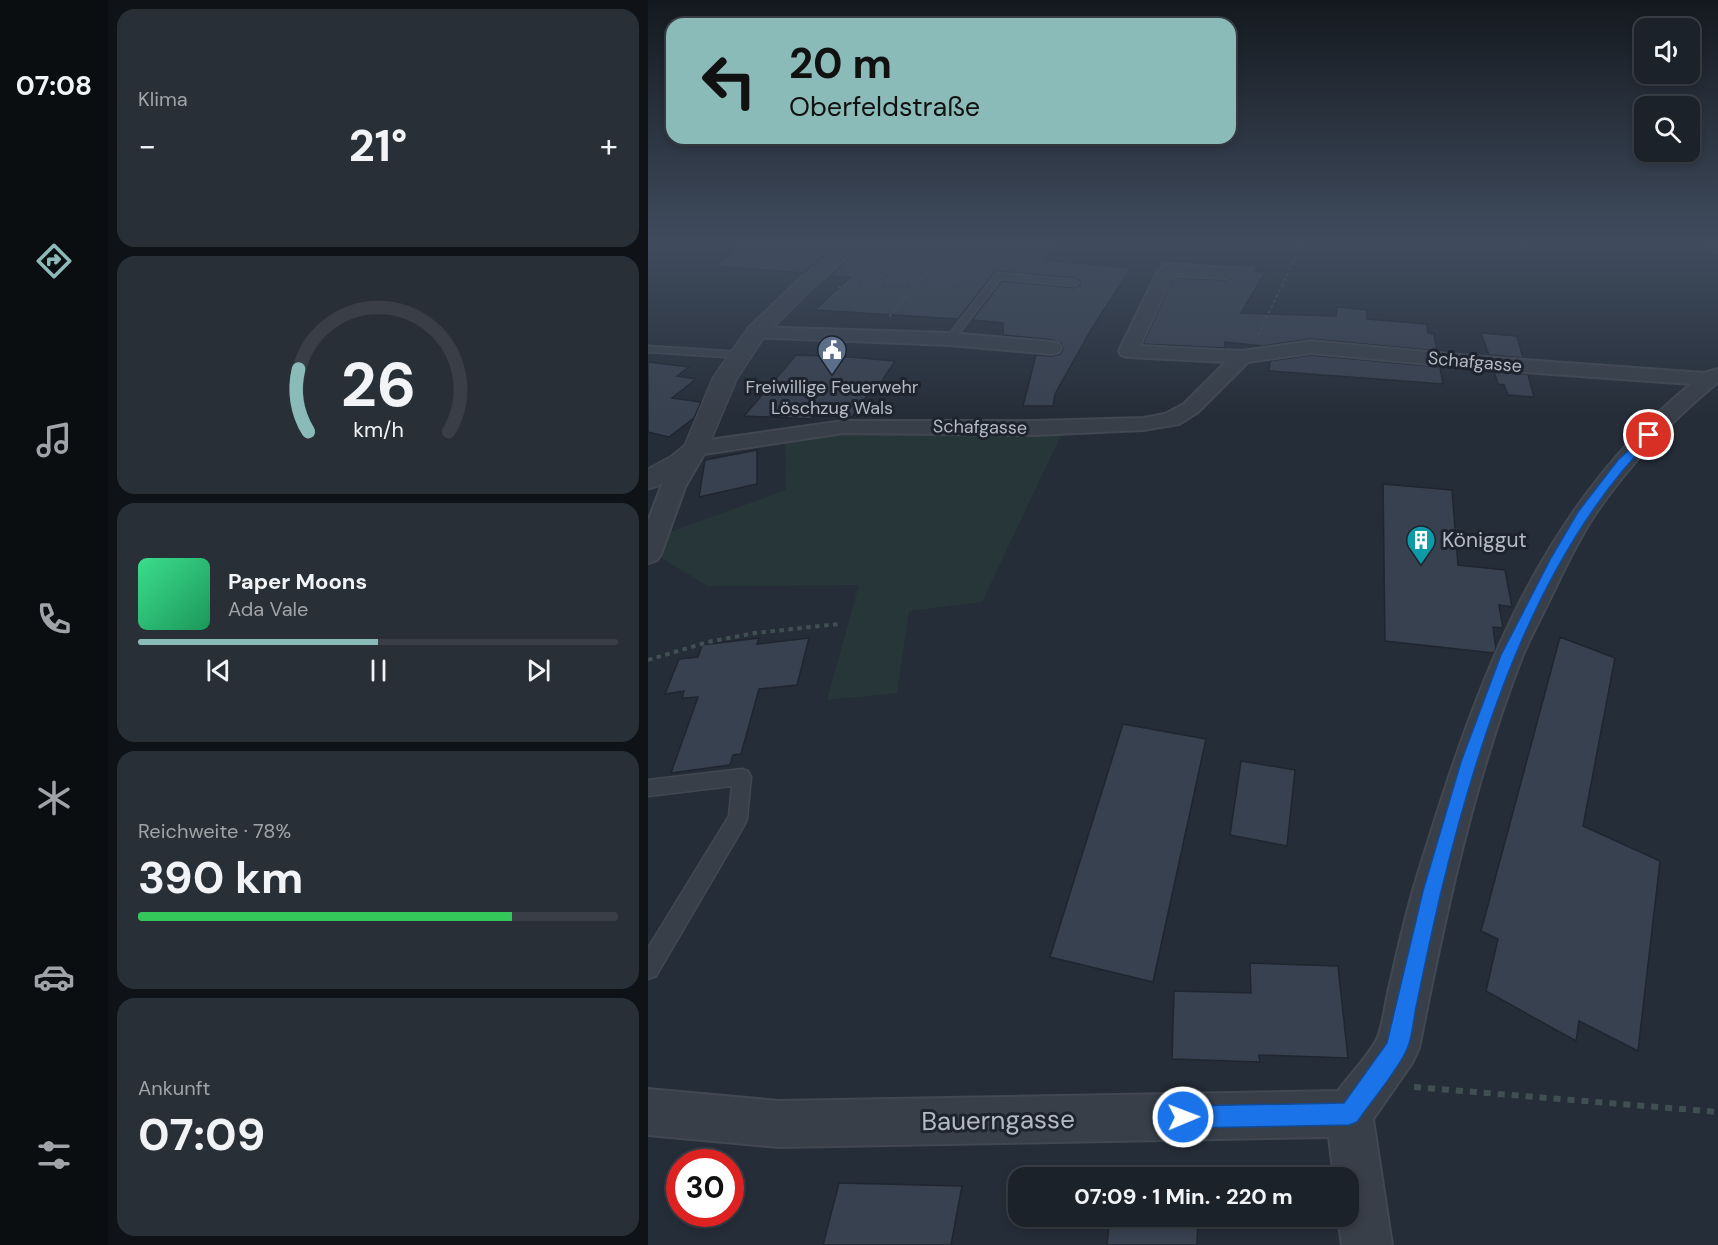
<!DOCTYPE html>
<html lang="de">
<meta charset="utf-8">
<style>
body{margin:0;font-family:"DM Sans",sans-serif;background:#292f36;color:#f1f3f6;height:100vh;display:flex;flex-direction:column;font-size:22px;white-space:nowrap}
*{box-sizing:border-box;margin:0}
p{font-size:20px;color:#a0a4a8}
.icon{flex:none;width:33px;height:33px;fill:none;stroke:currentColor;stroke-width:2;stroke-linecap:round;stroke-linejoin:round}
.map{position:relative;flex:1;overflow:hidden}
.sheet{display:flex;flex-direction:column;gap:9px;padding:9px;background:#0f1317;width:540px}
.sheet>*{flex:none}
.hud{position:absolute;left:18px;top:18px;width:570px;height:126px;border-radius:18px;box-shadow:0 3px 9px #0003,0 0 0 2px #3a3f47;background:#8bbbb9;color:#111;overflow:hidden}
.buttons{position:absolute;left:986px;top:18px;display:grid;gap:12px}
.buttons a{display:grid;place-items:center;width:66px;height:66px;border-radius:12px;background:#1c222a;box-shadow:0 3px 9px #0003,0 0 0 2px #3a3f47;font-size:30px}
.speed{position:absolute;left:18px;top:1149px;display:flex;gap:12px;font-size:30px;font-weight:700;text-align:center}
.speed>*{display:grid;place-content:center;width:78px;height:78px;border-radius:50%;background:#1c222a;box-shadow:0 3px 9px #0003,0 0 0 2px #3a3f47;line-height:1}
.speed .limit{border:9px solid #d22;background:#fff;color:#111}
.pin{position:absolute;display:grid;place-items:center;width:51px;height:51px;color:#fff;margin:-26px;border:3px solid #fff;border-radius:50%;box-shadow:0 2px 6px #0007}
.me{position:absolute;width:66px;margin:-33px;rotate:89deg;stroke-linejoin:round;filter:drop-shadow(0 0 4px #0008)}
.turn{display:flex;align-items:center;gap:21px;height:126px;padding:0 24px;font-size:27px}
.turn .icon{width:78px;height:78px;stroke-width:2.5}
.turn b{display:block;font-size:42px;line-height:51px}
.big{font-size:45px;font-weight:700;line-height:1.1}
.sheet .card{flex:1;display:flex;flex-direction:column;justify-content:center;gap:9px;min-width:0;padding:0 21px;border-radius:18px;background:#292f36}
.sheet .dial{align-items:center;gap:0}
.dial svg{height:156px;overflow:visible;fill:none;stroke:#3a3f47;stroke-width:7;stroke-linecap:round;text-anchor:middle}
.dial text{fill:#f1f3f6;stroke:none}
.song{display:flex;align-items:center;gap:18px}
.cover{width:72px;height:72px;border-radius:9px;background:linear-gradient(135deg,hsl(150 70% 55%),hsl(150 70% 35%))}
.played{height:6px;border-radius:3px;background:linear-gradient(90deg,#8bbbb9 50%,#3a3f47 50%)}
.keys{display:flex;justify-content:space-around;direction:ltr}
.heat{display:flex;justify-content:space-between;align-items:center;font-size:33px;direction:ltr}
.charge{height:9px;border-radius:4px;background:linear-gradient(90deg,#34c759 78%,#3a3f47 0)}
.trip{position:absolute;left:360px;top:1167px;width:351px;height:60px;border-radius:18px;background:#1c222a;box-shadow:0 3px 9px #0003,0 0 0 2px #3a3f47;font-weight:700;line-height:60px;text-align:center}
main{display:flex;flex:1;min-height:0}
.tab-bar{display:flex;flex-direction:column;width:108px;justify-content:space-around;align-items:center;background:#0b0e11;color:#a0a4a8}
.tab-bar .icon{width:42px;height:42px}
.tab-bar .selected{color:#8bbbb9}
.tab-bar b{font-size:27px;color:#f1f3f6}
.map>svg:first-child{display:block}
.green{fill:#273739}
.building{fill:#38414f;stroke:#202630;stroke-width:1.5}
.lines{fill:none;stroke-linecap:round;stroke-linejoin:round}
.service-casing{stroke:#424852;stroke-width:3}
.minor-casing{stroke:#424852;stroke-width:4}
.tertiary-casing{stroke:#424852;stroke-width:3}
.path-far2{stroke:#405052;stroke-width:2;stroke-dasharray:3 3;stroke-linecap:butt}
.path-far1{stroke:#405052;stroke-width:4;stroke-dasharray:4.5 4.5;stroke-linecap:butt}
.path{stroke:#405052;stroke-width:6;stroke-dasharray:7 7;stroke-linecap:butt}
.service{fill:#383f49;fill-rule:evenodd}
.minor{fill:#383f49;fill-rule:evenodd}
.tertiary{fill:#383f49;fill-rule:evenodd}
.route{fill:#1a73e8;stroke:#114b97;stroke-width:1.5}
.labels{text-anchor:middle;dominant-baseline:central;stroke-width:6;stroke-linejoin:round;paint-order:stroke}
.far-street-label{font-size:18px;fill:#b4bac5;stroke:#1e242e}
.far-poi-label{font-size:18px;fill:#b4bac5;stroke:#1e242e}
.poi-label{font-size:21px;fill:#b4bac5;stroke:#1e242e;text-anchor:start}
.near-street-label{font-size:26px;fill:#b4bac5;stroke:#1e242e}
</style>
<main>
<nav class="tab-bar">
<b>07:08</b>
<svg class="icon selected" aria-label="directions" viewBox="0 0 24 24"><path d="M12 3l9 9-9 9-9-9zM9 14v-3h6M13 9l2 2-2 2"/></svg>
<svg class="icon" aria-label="music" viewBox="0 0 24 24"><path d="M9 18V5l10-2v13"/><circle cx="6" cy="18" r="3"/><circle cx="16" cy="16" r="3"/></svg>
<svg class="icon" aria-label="phone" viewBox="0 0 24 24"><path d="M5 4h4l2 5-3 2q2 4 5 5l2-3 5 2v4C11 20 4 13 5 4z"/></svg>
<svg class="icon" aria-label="climate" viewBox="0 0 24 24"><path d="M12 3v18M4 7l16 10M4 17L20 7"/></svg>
<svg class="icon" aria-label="car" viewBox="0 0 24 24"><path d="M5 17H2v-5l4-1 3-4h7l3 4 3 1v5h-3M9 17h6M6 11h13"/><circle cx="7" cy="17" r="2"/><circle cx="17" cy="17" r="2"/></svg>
<svg class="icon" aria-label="filters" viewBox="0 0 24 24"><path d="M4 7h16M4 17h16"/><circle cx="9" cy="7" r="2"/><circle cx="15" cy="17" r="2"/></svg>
</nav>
<section class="sheet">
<div class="card"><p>Klima</p>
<div class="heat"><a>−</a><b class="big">21°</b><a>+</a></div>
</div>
<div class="card dial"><svg viewBox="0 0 100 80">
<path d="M14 69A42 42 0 1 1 86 69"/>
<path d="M14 69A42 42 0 0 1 9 37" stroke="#8bbbb9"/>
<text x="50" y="56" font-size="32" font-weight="700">26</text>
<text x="50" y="72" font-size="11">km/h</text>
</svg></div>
<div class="card">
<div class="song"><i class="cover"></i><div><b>Paper Moons</b><p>Ada Vale</p></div></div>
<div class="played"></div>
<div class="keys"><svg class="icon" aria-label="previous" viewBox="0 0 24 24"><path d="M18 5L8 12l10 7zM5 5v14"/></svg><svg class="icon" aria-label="pause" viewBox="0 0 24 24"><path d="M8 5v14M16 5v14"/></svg><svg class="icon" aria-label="next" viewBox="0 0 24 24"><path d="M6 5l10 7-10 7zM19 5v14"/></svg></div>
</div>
<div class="card"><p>Reichweite · 78%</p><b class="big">390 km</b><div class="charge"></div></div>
<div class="card"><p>Ankunft</p><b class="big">07:09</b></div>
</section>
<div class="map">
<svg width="1070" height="1245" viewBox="0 0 1070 1245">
<rect width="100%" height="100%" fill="#252d38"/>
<path class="green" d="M182,433H414L334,602L261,611L249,693L179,700L211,585L60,586L10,556L19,533L138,490L137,439Z"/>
<path class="building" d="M98,244H191L155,273L66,266Z
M217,244H408L397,260L483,268L443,330L407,394L405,406H375L388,355L404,356L412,354L415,349L413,343L404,340L355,335V323L324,320L354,281L427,288L432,285V281L427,278L350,271L346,273L310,319L167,310L202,277L182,276Z
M512,260L610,266L607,271L617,273L593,313L688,316L689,307L719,310V319L779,324L780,333L786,334L789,351L663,339L615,346L577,342V348L495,344L525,278L579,280L589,274L579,266L523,262L511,269Z
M833,333L869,336L875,358L841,355Z
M148,355L202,357L247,361L228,390H223L204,417L168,415L164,419L96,416Z
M663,355L792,367L795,384L621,371L622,361Z
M0,362L41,367L29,376L48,379L24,398L53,402L46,418L21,437L0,432Z
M846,372L880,374L886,397L860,395L856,385L850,384Z
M109,450V484L51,497L57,460Z
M735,484L804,490L810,565L857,570L864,607L851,605L855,628L845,627L848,649L846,653L737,641Z
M912,637L967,658L935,826L1012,861L990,1051L931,1021L928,1041L838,991L850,939L833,931Z
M111,638L109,644L161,638L149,685L111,689L93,754L85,755L82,765L23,773L50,697L34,698L36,691L17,694L31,659L50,657L54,645Z
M475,724L558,739L505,982L402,957Z
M593,761L647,770L639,846L582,835Z
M602,963L690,966L700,1058L611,1055L612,1062L524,1059L526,991L603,993Z
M191,1183L314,1186L303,1245H175Z
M462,1216H550L549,1245H459Z"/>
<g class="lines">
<g class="service-casing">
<path id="service" d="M351,273L427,280L431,283L427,286L353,279L305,341H299V337L348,274Z
M0,346L92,352L97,355L92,358L0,352Z
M94,769L100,771L103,777L99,818L97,824L8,976L0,979V948L81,816L84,786L0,796V780Z"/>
</g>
<g class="minor-casing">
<path id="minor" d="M1061,244H1070V252L1065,250Z
M523,264L579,268L587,273L579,278L524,276L492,346L594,351L663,341L822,356L1056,373L1070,369V382C1023,421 978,467 944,519C928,544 915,572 902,599C893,618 882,637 874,657C825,783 797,916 771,1048L764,1063L725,1119L744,1245H694L690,1216H700V1178H686L681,1137L131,1147L0,1135V1089L131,1101L690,1091C700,1077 724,1052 730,1037C735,1023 737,1007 740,993C748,957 756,922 766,887C824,698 884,513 1043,384L822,368L663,353L600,362L550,412L531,424L495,430L386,435L195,433L56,454L37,487L13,554L9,560L0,563V521L13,487L40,443L195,421H386L495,418L517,414L536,404L578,362L480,357L473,355L471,351L509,273L517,266Z
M108,327L302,333L404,342L411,344L413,348L411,352L404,354L302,345L102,337L99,333L102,329Z"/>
</g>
<g class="tertiary-casing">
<path id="tertiary" d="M195,244H215L163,289L116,337L89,378L57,454L42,468L10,486L0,489V469L24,456L37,445L65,378L100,328L149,281Z"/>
</g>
<path class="path-far2" d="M228,249L289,251L278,264L282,267L241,317
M209,268L244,281
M274,279L308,281
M190,287L244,281L269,283
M610,335L654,244"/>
<path class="path-far1" d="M0,660L60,642L107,633L191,624"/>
<path class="path" d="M766,1087L1070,1112"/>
<use href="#service" class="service"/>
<use href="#minor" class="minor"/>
<use href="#tertiary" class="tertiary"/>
</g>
<linearGradient id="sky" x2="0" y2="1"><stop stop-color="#14191f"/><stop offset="0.58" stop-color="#404c5e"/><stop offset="1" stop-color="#404c5e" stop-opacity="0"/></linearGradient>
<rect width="1070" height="418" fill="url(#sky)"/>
<path class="route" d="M1001,432L1006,435L1005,437C889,554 831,735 793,892C784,930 776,969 768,1007C765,1022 764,1042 756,1055C743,1079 724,1100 709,1122L701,1125L535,1128L527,1125L524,1117L527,1109L535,1106L696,1103L739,1043L775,891L813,762L853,655L903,558L930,512L970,460Z"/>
<defs>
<g id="civic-pin" transform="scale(1.5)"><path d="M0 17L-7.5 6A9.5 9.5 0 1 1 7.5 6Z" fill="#5c6f8a" stroke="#1e242e"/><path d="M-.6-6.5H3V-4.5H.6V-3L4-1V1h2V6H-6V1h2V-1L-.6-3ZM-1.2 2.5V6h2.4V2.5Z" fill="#fff"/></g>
<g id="building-pin" transform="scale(1.5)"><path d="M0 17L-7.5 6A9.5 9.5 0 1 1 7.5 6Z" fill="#0f9aa8" stroke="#1e242e"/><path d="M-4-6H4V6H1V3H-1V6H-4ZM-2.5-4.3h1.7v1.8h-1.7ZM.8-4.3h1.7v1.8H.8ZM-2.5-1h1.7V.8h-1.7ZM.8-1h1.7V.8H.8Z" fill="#fff"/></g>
</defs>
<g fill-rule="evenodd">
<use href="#civic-pin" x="184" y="350"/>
<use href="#building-pin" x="773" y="540"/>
</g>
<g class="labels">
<g class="far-street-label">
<text transform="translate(827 362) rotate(5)">Schafgasse</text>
<text transform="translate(332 427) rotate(1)">Schafgasse</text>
</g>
<g class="far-poi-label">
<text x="184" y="387">Freiwillige Feuerwehr<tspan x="184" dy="21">Löschzug Wals</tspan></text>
</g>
<g class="poi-label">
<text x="794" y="540">Königgut</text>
</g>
<g class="near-street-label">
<text transform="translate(350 1120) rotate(-1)">Bauerngasse</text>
</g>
</g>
</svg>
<div class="buttons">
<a><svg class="icon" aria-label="sound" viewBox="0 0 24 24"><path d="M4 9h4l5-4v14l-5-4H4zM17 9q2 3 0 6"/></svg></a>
<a><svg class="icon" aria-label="search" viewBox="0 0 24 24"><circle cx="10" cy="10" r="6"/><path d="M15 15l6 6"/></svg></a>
</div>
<div class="speed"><div class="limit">30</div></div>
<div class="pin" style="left:1001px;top:435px;background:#d93025"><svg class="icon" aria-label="arrive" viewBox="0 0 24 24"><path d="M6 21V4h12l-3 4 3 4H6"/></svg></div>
<svg class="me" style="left:535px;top:1117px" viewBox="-20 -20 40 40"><circle r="17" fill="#1a73e8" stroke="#fff" stroke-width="3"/><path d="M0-11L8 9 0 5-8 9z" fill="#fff"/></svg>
<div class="trip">07:09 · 1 Min. · 220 m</div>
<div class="hud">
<div class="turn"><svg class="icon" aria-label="left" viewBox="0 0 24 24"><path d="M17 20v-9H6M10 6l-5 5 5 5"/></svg><div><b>20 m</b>Oberfeldstraße</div></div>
</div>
</div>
</main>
